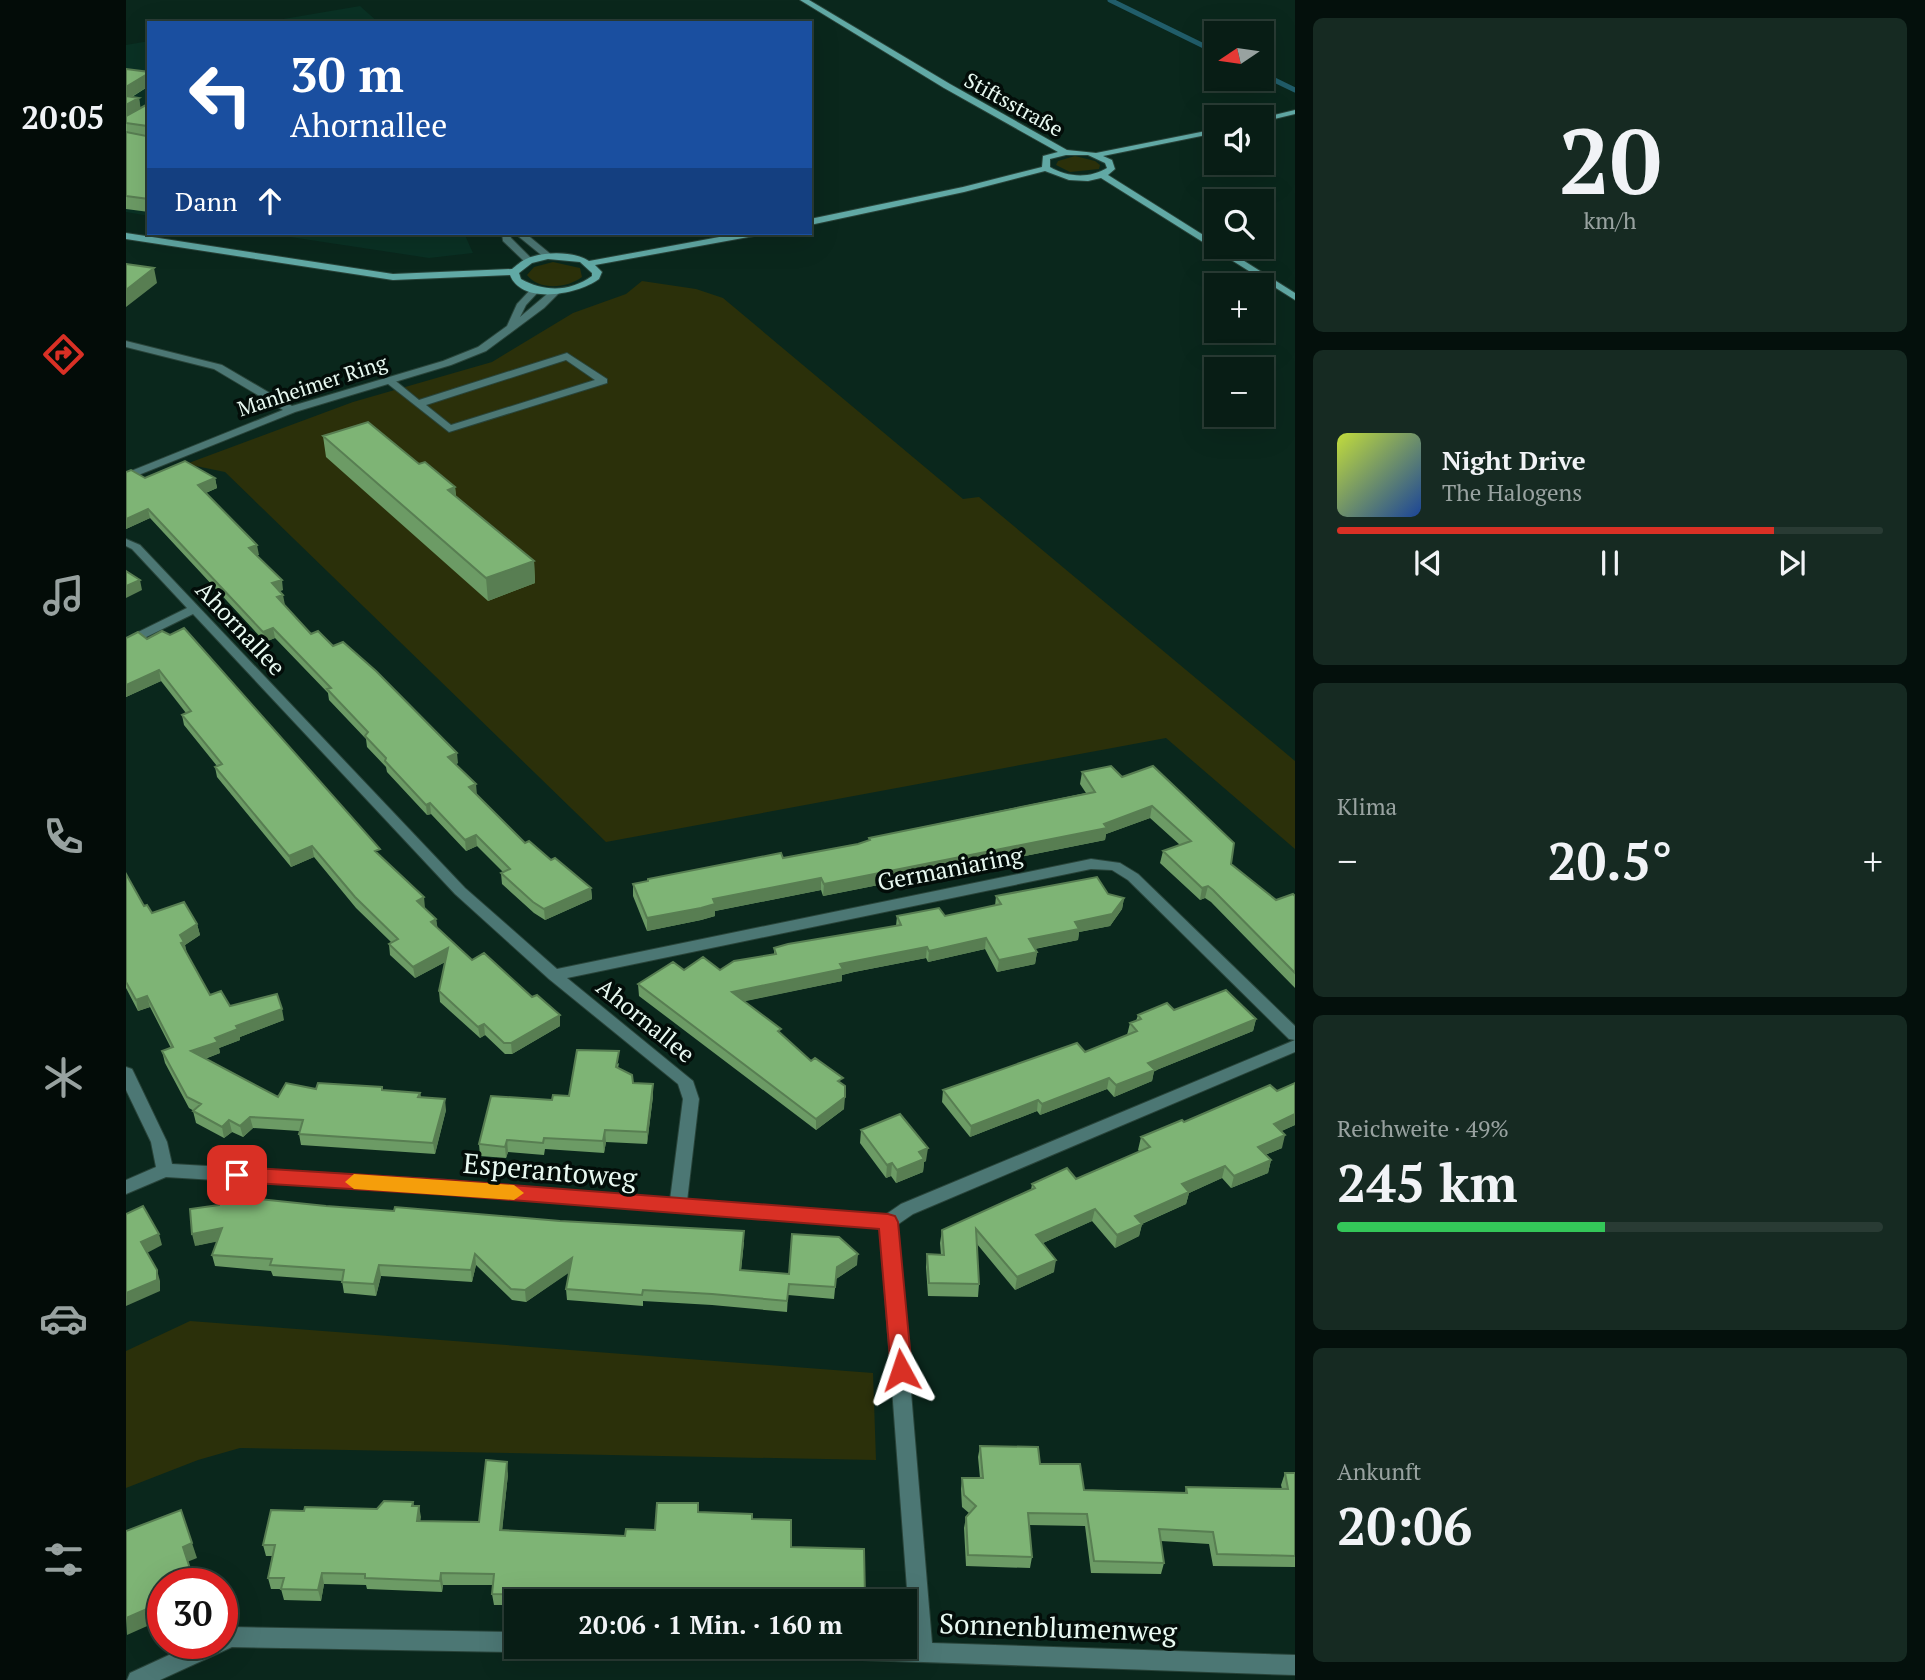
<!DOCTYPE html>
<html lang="de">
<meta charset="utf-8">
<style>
body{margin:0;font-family:"PT Serif",serif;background:#162a22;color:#f1f3f6;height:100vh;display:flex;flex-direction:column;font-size:26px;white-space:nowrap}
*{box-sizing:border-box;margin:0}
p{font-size:23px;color:#98a2a0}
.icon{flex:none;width:38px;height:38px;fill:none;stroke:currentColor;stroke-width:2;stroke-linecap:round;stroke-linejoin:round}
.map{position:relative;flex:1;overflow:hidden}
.sheet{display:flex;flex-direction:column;gap:18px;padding:18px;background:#04100c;width:630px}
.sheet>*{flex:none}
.banner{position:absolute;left:21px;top:21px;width:665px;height:214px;border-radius:0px;box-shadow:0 7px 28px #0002,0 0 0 2px #293b34;background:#1a4fa0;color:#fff;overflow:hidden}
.needle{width:46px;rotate:257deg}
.fabs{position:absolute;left:1078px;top:21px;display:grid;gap:14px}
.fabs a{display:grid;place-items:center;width:70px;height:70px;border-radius:0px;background:#081d15;box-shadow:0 7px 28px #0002,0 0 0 2px #293b34;font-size:35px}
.speed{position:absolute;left:21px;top:1568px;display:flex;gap:14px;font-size:35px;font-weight:700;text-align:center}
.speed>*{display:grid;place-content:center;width:91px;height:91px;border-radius:50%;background:#081d15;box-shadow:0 7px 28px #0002,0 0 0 2px #293b34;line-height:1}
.speed .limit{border:10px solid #d22;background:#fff;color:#111}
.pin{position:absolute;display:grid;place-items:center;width:60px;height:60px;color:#fff;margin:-30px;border-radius:14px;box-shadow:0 4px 10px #0006}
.me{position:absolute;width:77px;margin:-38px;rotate:355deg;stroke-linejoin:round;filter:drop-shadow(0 0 5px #0008)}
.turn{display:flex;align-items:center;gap:24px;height:147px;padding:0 28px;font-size:32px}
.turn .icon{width:91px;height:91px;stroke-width:2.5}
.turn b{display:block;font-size:49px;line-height:60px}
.then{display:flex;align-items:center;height:66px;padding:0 28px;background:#0003;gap:14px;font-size:26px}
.big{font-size:52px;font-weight:700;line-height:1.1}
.sheet .widget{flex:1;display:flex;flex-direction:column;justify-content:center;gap:10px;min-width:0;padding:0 24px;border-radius:10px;background:#162a22}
.sheet .dial{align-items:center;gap:0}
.dial b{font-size:91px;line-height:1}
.song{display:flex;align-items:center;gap:21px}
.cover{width:84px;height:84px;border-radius:10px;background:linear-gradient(135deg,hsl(70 70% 55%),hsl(220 70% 35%))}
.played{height:7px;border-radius:4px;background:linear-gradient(90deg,#d93025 80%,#293b34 80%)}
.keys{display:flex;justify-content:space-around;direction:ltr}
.heat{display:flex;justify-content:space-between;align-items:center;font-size:38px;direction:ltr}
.charge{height:10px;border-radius:5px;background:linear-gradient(90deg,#34c759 49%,#293b34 0)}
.trip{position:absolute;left:378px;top:1589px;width:413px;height:70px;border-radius:0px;background:#081d15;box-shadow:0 7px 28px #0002,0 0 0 2px #293b34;font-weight:700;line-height:70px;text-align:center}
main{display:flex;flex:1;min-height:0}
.tabs{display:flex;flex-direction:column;width:126px;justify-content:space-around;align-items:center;background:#030c08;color:#98a2a0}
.tabs .icon{width:49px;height:49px}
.tabs .selected{color:#d93025}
.tabs b{font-size:32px;color:#f1f3f6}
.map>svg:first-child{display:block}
.built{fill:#0a3124}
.green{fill:#2b300a}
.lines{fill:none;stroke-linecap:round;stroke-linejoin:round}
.stream{stroke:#215d6a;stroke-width:5}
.lane-casing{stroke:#29443a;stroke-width:2}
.street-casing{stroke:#29443a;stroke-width:2}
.secondary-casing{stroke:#29443a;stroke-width:2}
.lane{fill:#4c7774;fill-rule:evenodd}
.street{fill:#4c7774;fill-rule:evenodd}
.secondary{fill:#61a9a5;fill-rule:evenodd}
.wall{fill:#6c9b65}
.shaded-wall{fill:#587e52}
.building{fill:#7eb475;stroke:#587e52;stroke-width:2}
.route{fill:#d93025;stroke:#8d1f18;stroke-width:2}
.slow{fill:#f59e0b}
.labels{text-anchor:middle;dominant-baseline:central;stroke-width:7;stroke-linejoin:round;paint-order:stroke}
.far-street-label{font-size:21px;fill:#e8f9f1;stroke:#030d09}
.street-label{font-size:24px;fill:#e8f9f1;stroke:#030d09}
.near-street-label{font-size:28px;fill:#e8f9f1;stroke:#030d09}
</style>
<main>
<nav class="tabs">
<b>20:05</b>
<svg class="icon selected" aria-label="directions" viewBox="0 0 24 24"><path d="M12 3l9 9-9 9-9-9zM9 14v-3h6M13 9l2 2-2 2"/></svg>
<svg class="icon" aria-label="music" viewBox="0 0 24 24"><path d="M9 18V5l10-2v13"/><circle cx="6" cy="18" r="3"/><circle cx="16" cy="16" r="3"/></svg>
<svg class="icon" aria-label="phone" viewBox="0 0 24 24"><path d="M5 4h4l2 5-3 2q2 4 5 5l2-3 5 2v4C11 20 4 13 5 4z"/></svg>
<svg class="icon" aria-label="climate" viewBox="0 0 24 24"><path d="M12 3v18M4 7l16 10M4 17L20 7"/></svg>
<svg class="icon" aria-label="car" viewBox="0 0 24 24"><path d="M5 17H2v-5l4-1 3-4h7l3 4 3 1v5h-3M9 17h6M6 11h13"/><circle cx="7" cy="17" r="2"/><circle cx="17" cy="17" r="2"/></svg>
<svg class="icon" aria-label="filters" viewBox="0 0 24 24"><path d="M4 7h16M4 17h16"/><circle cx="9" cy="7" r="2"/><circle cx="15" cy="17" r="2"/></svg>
</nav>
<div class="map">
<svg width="1169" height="1680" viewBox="0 0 1169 1680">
<rect width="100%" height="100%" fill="#0a271c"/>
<path class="built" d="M234,6L253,23H134Z
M23,41V216L0,212V45Z
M138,233H338L347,253L303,258Z"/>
<path class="green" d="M949,156L969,161L974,165L973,169L944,172L930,165L932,161Z
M427,262L454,268L456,277C442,288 413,291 401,275L408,267Z
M516,281L570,289L597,298L837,499L853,497L1169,761V849L1040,738L480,842L99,472L60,464L227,402L366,362L447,313L500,294Z
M64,1321L747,1373L750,1460L114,1448L72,1460L0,1488V1351Z"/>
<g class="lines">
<path class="stream" d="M984,0L1090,52
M1136,74L1169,90"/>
<g class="lane-casing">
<path id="lane" d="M441,353L481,379V383L323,432L257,380L266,378L293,400ZM440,360L469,380L325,425L300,405Z"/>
</g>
<g class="street-casing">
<path id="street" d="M376,233H399L427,256L419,258L392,236L384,235L385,238L408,261L400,263L377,241Z
M407,287L415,289L400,305L394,317L427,289L435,291L418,308L360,351L325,365L169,412L0,480V473L157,410L88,369L0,347V341L96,365L166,406L317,361L352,347L381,326L391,304Z
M0,539L14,545L339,888L431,969L965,859L994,863L1012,874L1169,1026V1052L787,1214L771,1225L806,1643L1169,1655V1675L651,1657L644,1654L641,1647H779V1642H785L754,1228L322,1194L40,1177L0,1194V1180L30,1167L25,1142L0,1090V1067L6,1069L8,1073L41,1142L46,1164L322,1180L544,1200L557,1099L552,1084L423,979L329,894L67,614L0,647V638L61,608L6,549L0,546ZM965,869L986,870L1002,880L1163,1039L1169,1040L775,1204L759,1215L561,1201L573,1099L567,1081L441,978Z
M105,1627L390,1632V1647H398L390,1652L106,1647L34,1680H1L4,1673L69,1643H96V1631Z"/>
</g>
<g class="secondary-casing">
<path id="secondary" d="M674,0H683L824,84L941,150L970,153L1090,129V133L977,156L986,160L989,169L982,175L1090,243V247H1096L1169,293V300L975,178L962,181L943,180L919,171L838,192L684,225V219L837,187L916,167L917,156L932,152L818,88ZM940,155H962L979,163L981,168C963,179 941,177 924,167V159Z
M1169,110V114L1136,122V118Z
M0,233L267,274L386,269C390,266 395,261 400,259C417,251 448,251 463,261L615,233H632L628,236L469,265L476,272L473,279C453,294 396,306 384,275L267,280L0,239ZM422,259L454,262L466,273V276C444,292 418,292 395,279L393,273L406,263Z"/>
</g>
<use href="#lane" class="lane"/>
<use href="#street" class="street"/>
<use href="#secondary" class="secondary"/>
</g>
<path class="wall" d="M0,69L23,86L6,97L13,98L14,108L22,104L23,102V212L0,209Z
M197,436L293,464L329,487L330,496L408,561L409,583L362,601L200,457Z
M19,478H89L91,488L80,493L133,555H131L157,590L153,591L158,605L185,634L332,763L330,764L350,795L399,843L465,888L466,899L419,920L408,913L376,884L375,873L377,872L351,846L340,851L305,814L301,815L261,772L260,767L241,747L240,739L203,700L202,693L149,638L139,642L24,518L0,529Z
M0,638L255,857L299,908L310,919L311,928L346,960L434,1015V1026L386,1054H379L359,1035L354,1038L314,1002L313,991L319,962L289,978L264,955L263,944L265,942L230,908L188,857L165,867L91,777L89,767L91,766L58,725L56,715L60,713L35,681L0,697Z
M956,772L996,777L1150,900L1169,896V988L1085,902L1079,898L1074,900L1034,863L1037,851L1054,845L1024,818L980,834L979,840L697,896L695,890L589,911V916L575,920L521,931L507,896V884L522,881V879L657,858L732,844L743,841V838L960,793L954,784Z
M0,874L18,906L26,913L71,924L74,935L59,945L60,952L84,995L104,1006L158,1020L114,1037V1040L93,1048L94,1053L79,1059L152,1097L190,1089L257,1090L294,1093L295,1097L320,1110L309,1154L175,1145L173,1134V1131L127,1128L117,1137L106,1132L98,1138L70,1123L67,1111H68L63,1108L39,1063L36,1051L45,1048L24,1007L12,1011L0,988Z
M982,894L998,898L996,909L984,926L953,932L952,940L909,949L911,952L909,964L871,972L859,949L802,962L800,958L728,972L716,975V981L618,1001L685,1061L716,1084L718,1109L690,1130L513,996L512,984L558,970H594L648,955V948L770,926L771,916H819L869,906L870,896Z
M1048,1010L1130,1019L1127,1031L1028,1071L1026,1081L988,1097L981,1089L914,1115L911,1111L844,1137L816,1102L817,1090L959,1052L1001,1035L1004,1023L1010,1021L1012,1015Z
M493,1063L492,1068L507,1083L527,1096L521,1144L480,1142L478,1153L419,1149L418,1155L382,1152L380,1158L354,1156L353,1144L426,1100L443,1096Z
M1169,1083V1125L1155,1131L1156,1148L1139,1155L1145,1160L1142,1173L1105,1188L1096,1178L1063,1193L1060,1204L1016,1224L1013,1236L989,1248L966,1221L917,1243L928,1272L889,1290L851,1244L853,1284L852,1297L802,1296L800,1267L801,1254L815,1255L814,1243L816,1230L905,1190L906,1184L950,1179L1014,1152L1012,1150L1015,1137L1151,1091Z
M735,1130L800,1161L798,1162L797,1172L770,1183L765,1176L760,1178L734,1143Z
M200,1206L618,1242L615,1271L663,1274L731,1265L710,1279L708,1299L662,1295L661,1312L586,1305L517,1301V1306L441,1300L440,1289L443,1272L400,1302L386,1300L350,1265L346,1282L255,1276L250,1296L218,1293L216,1281L147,1276L145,1271L89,1266L86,1255L91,1241L69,1246Z
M854,1446L914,1464L958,1490L1059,1493L1060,1487L1156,1489L1155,1485L1159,1473H1169V1567L1087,1566L1083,1544L1035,1541L1038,1563L1035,1574L965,1573L959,1526L903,1525L906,1557L904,1568L840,1566L838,1528L840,1517L843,1513L836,1507L835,1489L836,1478H854L852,1457Z
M382,1474L376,1530L499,1536L529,1530L572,1512L626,1519L665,1547L739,1597V1601H514L426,1599L425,1601H390V1605H368L366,1594L367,1585H317L316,1592L241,1589L240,1585L198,1584L195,1601L158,1600L155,1589H145L142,1578L146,1556H140L137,1545L178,1511L251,1509L287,1502L288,1506H293L294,1521L353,1522Z"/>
<path class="shaded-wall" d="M23,73V86L0,100V87Z
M13,98L15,110L0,119V105Z
M28,268L31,283L0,307V290Z
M89,478L91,488L74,495L72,485Z
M329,487L331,509L322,490Z
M22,509L24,518L0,529V519Z
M131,545L133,555L125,557L123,548Z
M408,561L409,583L362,601L360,578Z
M14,580L16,590L0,598V586Z
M156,580L157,590L147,593L146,583Z
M157,595L159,605L152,607L151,597Z
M147,628L149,638L139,642L137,632Z
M33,670L35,681L0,697V685Z
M331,753L332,763L323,767L322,757Z
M350,784L351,795L343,787Z
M304,803L305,814L301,815L300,805Z
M1026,806L1024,818L980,834L979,840L697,896L698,884L978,824Z
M350,835L351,846L340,851L339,840Z
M186,846L188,857L165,867L163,856Z
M695,878V890L589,911V916L575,920L521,931V918L587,899Z
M1082,886L1079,898L1074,900L1076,888Z
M465,888L466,899L419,920L418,909Z
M298,897L299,908L291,901Z
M998,898L996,909L984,926L953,932L952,940L902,950L903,939L949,922Z
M310,919L312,930L305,922Z
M71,924L74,935L59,945L61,953L58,954L54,935Z
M860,938L859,949L802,962L803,951Z
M801,947L800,958L728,972L716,975V981L606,1004V992L729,961Z
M322,948L323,960L289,978L287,967Z
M911,952L909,964L871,972L873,960Z
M21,996L24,1007L12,1011L10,1000Z
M156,1009L158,1020L114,1037V1040L93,1048L94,1053L67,1063L65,1051L110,1026Z
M434,1015V1026L386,1054L385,1043Z
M1130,1019L1127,1031L1028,1071L1026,1081L988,1097L990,1085L1022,1063Z
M358,1024L359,1035L354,1038L352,1027Z
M983,1078L981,1089L914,1115L916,1104Z
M527,1084V1096L521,1144V1132Z
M719,1097L718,1109L690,1130V1119Z
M319,1099L320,1110L309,1154L307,1143Z
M912,1100L911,1111L844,1137L845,1126Z
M1169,1114V1125L1145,1136L1148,1124Z
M124,1117L127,1128L117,1137L114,1126Z
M103,1120L106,1132L98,1138L96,1127Z
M479,1130L480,1142L478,1153L477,1141Z
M1159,1135L1156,1148L1129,1159L1132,1147Z
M381,1140L382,1152L380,1158L379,1147Z
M802,1148L800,1161L798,1162L797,1172L770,1183L771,1170L793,1152Z
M1145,1160L1142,1173L1105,1188L1108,1176Z
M766,1163L765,1176L760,1178L761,1165Z
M1099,1166L1096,1178L1063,1193L1060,1204L1006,1228L1009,1216L1056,1184Z
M969,1209L966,1221L908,1247L910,1235Z
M1016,1224L1013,1236L989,1248L991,1235Z
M96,1228L99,1240L69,1246L66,1234Z
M33,1234L36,1245L19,1254L15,1242Z
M349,1254L350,1265L346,1282L345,1270Z
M732,1254L731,1265L710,1279L708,1299L711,1267Z
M446,1258L447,1270L400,1302L399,1290Z
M930,1260L928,1272L889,1290L891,1277Z
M253,1265L255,1276L250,1296L248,1284Z
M31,1270L34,1281V1291L0,1306V1293Z
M381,1462L382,1474L375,1542L374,1530Z
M293,1506L295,1517L293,1532L291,1521Z
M66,1543L71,1558L61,1562L57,1547Z
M196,1573L198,1584L195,1601L192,1590Z
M315,1573L317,1585L316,1592L314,1581Z
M37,1602V1619L1,1635L0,1618Z"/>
<path class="building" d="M0,69L23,72V73L0,87Z
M0,96L13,98L0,105Z
M23,102V131L21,126L0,123V116L22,104Z
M0,132L20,136L23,134V167L21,168L23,169V199L0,196Z
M0,264L28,268L0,290Z
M242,422L293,464L299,462L329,487L322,490L408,561L360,578L197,436Z
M59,461L89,478L72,485L131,545L123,548L156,580L146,583L157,595L151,597L185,634L192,631L207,646L217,642L250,671L331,753L322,757L350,784L343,787L399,843L403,841L425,860L429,858L465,888L418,909L407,902L375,873L384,869L350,835L339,840L304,803L300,805L259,761L260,758L239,736L242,732L201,689L205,688L147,628L137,632L22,509L0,519V472L5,470L19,478Z
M0,571L14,580L0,586Z
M58,628L254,849L249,851L298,897L291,901L310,919L305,922L346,960L358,953L406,997L411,995L434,1015L385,1043H378L358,1024L352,1027L313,991L322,948L287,967L263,944L272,939L229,897L186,846L163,856L89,767L96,764L56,715L65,711L33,670L0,685V638L12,632L21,639L36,631L44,635Z
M985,766L996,777L1027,766L1108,843L1105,864L1150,900L1167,894L1169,896V973L1087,890L1082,886L1076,888L1037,851L1065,841L1026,806L978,824L981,828L698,884L695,878L587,899L589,904L575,908L521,918L507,884L522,881V879L655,853L657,858L732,844L744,840L743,838L969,792L956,772Z
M0,874L18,906L21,905L26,913L58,902L71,924L54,935L58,942L55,943L84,995L95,991L104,1006L151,994L156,1009L110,1026L112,1029L89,1038L92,1042L65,1051L152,1097L160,1083L190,1089L192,1083L256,1087V1090L294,1093L292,1097L319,1099L307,1143L173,1134L177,1120L124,1117L114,1126L103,1120L96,1127L67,1111L75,1104L61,1097L36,1051L47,1047L21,996L10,1000L0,982Z
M971,877L982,894L998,898L986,914L949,922L953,929L903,939L911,952L873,960L860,938L803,951L801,947L729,961L714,964L717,969L606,992L655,1029L652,1031L685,1061L689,1058L717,1078L712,1081L719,1086V1097L690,1119L512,984L547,962L558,970L577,957L594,970L608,961L650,954L648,948L662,944L775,925L771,916L813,908L819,916L875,904L870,896Z
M1100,990L1130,1019L1022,1063L1029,1070L990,1085L983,1078L916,1104L912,1100L845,1126L817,1090L951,1043L959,1052L1011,1031L1004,1023L1015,1019L1012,1015L1041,1003L1048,1010Z
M451,1050L493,1051L490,1067L506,1075L507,1083L527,1084L521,1132L479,1130L477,1141L418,1138L417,1143L381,1140L379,1147L353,1144L365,1096L426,1100L427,1095L443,1096Z
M1169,1083V1114L1148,1124L1159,1135L1132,1147L1145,1160L1108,1176L1099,1166L1056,1184L1063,1192L1009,1216L1016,1224L991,1235L969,1209L910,1235L930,1260L891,1277L850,1229L853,1284L803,1283L801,1254L818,1255L816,1230L909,1188L906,1184L941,1168L950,1179L1024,1147L1015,1137L1056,1120L1058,1122L1144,1085L1151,1091Z
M774,1114L802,1148L793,1152L798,1159L771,1170L766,1163L761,1165L735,1130Z
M96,1195L200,1206L268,1211L269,1207L434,1221L618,1231L614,1270L663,1274L666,1234L713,1237L732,1254L711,1267L709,1287L663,1284L661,1301L586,1294L517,1290L516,1295L440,1289L446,1258L399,1290L385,1289L349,1254L345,1270L253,1265L248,1284L216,1282L218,1270L144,1265L146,1259L86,1255L96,1228L66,1234L64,1209L93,1205Z
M17,1206L33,1234L15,1242L31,1270V1280L0,1293V1214Z
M854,1446L912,1447L914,1464H954L958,1490L1061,1493L1060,1487L1162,1489L1159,1473H1169V1556L1091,1554L1087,1532L1033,1529L1038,1563L968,1561L961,1514L902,1513L906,1557L842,1555L840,1517L850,1506L838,1495L836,1478H857Z
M360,1460L381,1462L374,1530L499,1536L500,1529L529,1530L531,1503H572V1512L626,1514V1519L665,1520V1547L738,1549L739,1597L628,1594V1599L568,1598V1591L424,1588V1595L366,1594L368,1574L315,1573L314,1581L239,1578V1574L196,1573L192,1590L155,1589L158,1578H142L149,1545H137L145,1510L178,1511L179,1507L251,1509L258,1501L287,1502L286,1506H293L291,1521L353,1522Z
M55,1510L66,1543L57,1547L69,1584H37V1602L0,1618V1531Z"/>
<path class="route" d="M111,1167L322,1180L762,1214L769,1216L772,1222L786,1370L783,1376L775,1379L768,1376L765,1370L753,1229L322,1195L111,1182L101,1175Z"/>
<path class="slow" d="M228,1174L388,1185L398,1193L388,1200L228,1189L219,1182Z"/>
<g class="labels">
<g class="far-street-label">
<text transform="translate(888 104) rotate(29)">Stiftsstraße</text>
<text transform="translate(186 385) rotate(-18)">Manheimer Ring</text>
</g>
<g class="street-label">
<text transform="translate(115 628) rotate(47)">Ahornallee</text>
<text transform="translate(824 868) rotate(-11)">Germaniaring</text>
<text transform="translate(520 1020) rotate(39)">Ahornallee</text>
</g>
<g class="near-street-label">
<text transform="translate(424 1170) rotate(5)">Esperantoweg</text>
<text transform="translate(932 1627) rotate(2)">Sonnenblumenweg</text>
</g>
</g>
</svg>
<div class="fabs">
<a><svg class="needle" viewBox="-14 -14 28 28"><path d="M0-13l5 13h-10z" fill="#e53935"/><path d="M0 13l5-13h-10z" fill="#98a2a0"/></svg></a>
<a><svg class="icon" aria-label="sound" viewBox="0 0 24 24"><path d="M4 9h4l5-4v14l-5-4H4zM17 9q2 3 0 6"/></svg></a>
<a><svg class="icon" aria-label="search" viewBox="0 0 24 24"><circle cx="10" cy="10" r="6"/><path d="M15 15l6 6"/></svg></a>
<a>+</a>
<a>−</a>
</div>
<div class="speed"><div class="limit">30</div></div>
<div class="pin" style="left:111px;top:1175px;background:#d93025"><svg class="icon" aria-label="arrive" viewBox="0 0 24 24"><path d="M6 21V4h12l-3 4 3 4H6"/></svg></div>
<svg class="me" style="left:775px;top:1370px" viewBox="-20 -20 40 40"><path d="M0-17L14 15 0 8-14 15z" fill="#d93025" stroke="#fff" stroke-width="4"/></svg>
<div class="trip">20:06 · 1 Min. · 160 m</div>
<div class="banner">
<div class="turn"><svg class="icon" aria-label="left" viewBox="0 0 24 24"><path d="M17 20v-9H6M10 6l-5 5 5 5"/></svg><div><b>30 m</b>Ahornallee</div></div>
<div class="then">Dann<svg class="icon" aria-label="ahead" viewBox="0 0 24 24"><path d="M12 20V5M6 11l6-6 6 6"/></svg></div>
</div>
</div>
<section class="sheet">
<div class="widget dial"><b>20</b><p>km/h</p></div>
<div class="widget">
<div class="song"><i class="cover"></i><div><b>Night Drive</b><p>The Halogens</p></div></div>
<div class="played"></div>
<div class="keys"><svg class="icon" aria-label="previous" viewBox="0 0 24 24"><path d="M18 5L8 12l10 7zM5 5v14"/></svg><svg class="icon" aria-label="pause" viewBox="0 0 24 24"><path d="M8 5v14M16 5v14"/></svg><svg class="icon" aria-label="next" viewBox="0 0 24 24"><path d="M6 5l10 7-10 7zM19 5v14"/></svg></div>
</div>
<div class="widget"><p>Klima</p>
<div class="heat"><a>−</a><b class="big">20.5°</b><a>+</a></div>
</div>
<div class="widget"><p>Reichweite · 49%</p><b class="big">245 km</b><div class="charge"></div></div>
<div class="widget"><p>Ankunft</p><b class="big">20:06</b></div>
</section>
</main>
